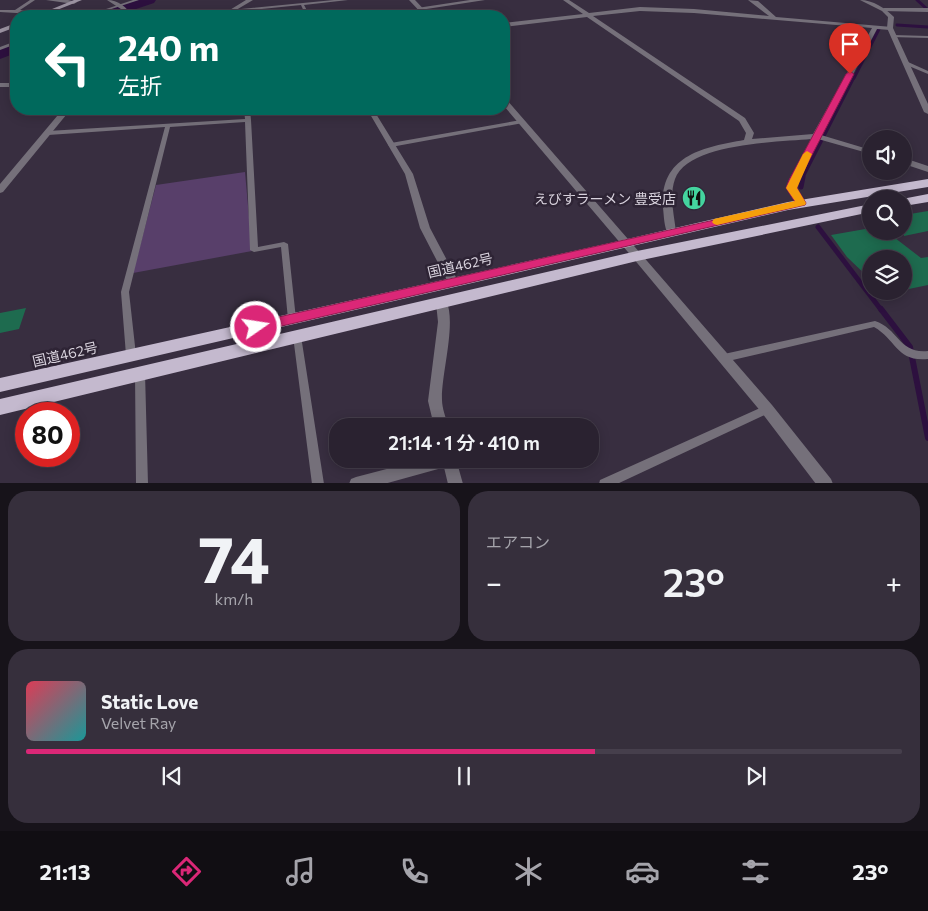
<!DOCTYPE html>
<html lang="ja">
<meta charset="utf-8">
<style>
body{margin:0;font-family:Commissioner,"Noto Sans JP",sans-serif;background:#362f3c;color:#f1f3f6;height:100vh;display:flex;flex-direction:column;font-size:19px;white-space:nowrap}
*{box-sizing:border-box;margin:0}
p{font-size:16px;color:#a5a4ab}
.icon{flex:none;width:28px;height:28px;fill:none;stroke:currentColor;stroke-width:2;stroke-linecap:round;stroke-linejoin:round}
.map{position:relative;height:483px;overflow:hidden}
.side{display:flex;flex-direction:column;gap:8px;padding:8px;background:#17131a;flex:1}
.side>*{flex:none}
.banner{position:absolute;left:10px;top:10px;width:500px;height:105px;border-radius:20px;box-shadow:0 2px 12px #0003,0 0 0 1px #463f4c;background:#00695c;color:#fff;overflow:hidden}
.fabs{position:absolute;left:862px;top:130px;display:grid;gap:10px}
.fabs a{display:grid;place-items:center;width:50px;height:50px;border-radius:50%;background:#2a2230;box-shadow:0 2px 12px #0003,0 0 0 1px #463f4c;font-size:25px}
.speed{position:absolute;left:15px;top:402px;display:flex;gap:10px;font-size:25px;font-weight:700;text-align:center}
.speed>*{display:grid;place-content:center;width:65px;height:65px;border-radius:50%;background:#2a2230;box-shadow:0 2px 12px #0003,0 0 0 1px #463f4c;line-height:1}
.speed .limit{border:8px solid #d22;background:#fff;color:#111}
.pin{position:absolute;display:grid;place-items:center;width:42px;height:42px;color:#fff;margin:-51px -21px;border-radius:50% 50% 50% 0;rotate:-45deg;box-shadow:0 0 5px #0007}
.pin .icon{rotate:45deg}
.me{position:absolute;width:55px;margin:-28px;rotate:77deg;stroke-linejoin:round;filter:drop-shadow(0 0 4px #0008)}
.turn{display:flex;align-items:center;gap:18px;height:105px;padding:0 25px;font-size:22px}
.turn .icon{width:65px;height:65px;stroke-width:2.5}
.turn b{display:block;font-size:35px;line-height:42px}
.big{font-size:38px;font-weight:600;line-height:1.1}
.side .widget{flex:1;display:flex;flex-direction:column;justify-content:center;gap:8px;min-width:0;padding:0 18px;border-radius:20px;background:#362f3c}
.side .dial{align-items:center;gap:0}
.dial b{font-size:65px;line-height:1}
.song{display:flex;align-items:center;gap:15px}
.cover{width:60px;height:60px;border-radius:8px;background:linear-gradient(135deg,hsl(350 70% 55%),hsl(180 70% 35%))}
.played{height:5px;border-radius:2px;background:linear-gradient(90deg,#db2777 65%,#463f4c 65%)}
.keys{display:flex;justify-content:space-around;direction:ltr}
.heat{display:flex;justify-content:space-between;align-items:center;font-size:28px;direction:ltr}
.side .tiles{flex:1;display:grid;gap:8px;grid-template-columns:1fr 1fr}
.widget:last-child{grid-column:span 2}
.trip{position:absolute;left:329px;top:418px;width:270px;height:50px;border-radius:20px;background:#2a2230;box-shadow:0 2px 12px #0003,0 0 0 1px #463f4c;font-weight:600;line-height:50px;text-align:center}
.dock{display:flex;height:80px;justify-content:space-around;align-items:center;background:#110e13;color:#a5a4ab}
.dock .icon{width:35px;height:35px}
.dock .selected{color:#db2777}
.dock b{font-size:22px;color:#f1f3f6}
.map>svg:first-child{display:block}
.green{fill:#583f6a}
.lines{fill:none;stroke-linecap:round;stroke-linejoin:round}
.stream-far3{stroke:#2d103f;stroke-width:3}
.stream-far2{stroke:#2d103f;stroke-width:4}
.stream-far1{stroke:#2d103f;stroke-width:5}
.stream{stroke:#2d103f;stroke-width:6}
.river{fill:#2d103f;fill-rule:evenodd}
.building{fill:#1e6b4f}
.service{fill:#75707a;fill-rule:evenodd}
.minor{fill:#75707a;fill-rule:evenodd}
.tertiary{fill:#75707a;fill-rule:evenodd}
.secondary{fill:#9b93a1;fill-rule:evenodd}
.trunk{fill:#c4b9ce;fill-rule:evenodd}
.route{fill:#db2777;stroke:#8e194d}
.slow{fill:#f59e0b}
.labels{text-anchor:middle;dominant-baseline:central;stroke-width:5;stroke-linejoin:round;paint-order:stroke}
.poi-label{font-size:14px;fill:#d8d2dd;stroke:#2e2435;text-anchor:end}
.street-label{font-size:14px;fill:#d8d2dd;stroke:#2e2435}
</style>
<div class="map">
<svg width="928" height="484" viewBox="0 0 928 484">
<rect width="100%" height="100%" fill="#382e40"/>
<path class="green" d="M245,172L252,251L133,273L156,185Z"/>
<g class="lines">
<path class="stream-far3" d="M917,0L928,10
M897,25L928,27
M854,78L879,29"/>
<path class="stream-far2" d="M802,178L854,76"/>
<path class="stream-far1" d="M801,187L803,177
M818,227L882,311"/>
<path class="stream" d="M881,309L910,347L928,438"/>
<path class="river" d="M134,0H156L154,3L115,16H92L95,13Z
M16,42V53L0,59V48Z"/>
</g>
<path class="building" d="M928,211V231L904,236V215Z
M871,228V231H886L921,258L928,257V285L904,290V259H871V280L847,257L831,235Z
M26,308L19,329L0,333V313Z"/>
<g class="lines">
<path class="service" d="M30,0H35L20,10L63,15L65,16L0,12V10H15Z
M133,0H139L90,16H85Z
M334,0H348L304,5L310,16H306L301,5L231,12L229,11L231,10Z
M893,35L928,36V38L891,37V35Z
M16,41V44L0,50V47Z
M904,62H908L928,71V74L904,64Z
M244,109H250L251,120L258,247L284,242L288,244L296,319L295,321L292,322L289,321L288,319L281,247L254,252L250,250L245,122L170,127L129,292L136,355L134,358L131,359L128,358L126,355L121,292L165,127L48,135L45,133L48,131L245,119Z
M521,120L524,122L523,123L391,147L388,145L391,143Z
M875,321C899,329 899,354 928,351V359C896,362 897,340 874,327L724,362L721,361L719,358L721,355L724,354Z
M297,333L300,334L301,336L324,484H312L293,336L294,334Z
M140,369L143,370L145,373L148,484H136L135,373L137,370Z
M767,405L771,406L772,409L771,412L617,484H599L600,480Z"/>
<path class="minor" d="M46,0H68L77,2L74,4Z
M246,0H253L226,16H220Z
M470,0H485L420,10L417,8Z
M563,0H569L589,13L640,7L694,9L769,16L748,0L758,1L776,17L892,27L893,28L890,30L877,29L821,135L871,150V154L818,139L795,188L806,203L801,206L798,205L787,188L811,139C778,142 688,143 675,179C669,196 674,214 676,232L671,235L668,234C664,227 664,216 663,208C659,156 703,147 744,140L746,133L739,121L587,17L504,27V23L583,14ZM640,11L694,13L872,28L813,134L752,139L754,133L745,118L593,16Z
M884,8H928V12L882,11V9Z
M0,83H16V87H0Z
M367,109H373L413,174L430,228L459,283L458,286H450L420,228L405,174Z
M904,158L928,166V172L904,164Z
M637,253L641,254L772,405L831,479L833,484H816L762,413L633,258L632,256L633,254Z
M425,459H456L454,464L449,466L384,484H349L351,479L356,477Z"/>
<path class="tertiary" d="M107,0C118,0 127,7 132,16H126L124,11Z
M409,0H415L430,16H424Z
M860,0C873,0 885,8 894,17L893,28L928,104V114L924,112L887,28L888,17L882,11Z
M504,100H507L641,254L642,256L641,258H633L504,106Z
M63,109H71L3,192L0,193V184Z
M442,299L446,300C457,323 441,374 442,400C442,408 446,418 448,426H434L428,401L438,322L436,303L438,300Z
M442,459H456L463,484H448Z"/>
<path class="secondary" d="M74,0H82L42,16H35Z
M16,23V27L0,33V29Z"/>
<path class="trunk" d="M928,179V187L788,210L0,392V378L610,243L788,202Z
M928,194V202L904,206V199H902Z
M871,204V212L637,261L0,415V399L637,251Z"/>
</g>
<path class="route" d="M850,71L854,74L799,180L797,188L806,203L805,205L256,332L252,331L250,327L252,324L256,322L795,202L786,188L789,180L846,74Z"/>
<path class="slow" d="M807,151L812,154L797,188L806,203L805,205L717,225L714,224L712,222L714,219L795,201L786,188L803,154Z"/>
<defs>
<g id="restaurant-disc" transform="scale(1.25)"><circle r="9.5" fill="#44d49f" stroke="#2e2435"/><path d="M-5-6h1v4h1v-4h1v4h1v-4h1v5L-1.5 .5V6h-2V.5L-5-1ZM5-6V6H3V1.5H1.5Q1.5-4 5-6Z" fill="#111"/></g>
</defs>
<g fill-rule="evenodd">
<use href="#restaurant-disc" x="694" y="198"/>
</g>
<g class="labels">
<g class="poi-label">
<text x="676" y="198">えびすラーメン 豊受店</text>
</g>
<g class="street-label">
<text transform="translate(460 265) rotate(-13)">国道462号</text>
<text transform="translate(65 354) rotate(-13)">国道462号</text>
</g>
</g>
</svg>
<div class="fabs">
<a><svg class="icon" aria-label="sound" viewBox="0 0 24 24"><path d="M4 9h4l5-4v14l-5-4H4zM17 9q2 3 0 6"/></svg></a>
<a><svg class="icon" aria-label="search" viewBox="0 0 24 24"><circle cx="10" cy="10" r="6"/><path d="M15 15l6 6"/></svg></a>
<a><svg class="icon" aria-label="layers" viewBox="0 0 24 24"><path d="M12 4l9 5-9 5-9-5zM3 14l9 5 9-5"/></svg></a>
</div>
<div class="speed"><div class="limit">80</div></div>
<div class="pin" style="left:850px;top:74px;background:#d93025"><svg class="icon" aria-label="arrive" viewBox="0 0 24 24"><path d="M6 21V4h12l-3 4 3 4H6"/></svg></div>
<svg class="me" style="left:256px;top:327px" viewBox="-20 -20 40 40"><circle r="17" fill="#db2777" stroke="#fff" stroke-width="3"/><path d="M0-11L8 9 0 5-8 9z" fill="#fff"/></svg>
<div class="trip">21:14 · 1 分 · 410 m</div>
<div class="banner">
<div class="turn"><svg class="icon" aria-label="left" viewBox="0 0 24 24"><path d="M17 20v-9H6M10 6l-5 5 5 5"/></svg><div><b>240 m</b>左折</div></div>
</div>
</div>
<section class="side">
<div class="tiles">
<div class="widget dial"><b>74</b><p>km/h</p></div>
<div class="widget"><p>エアコン</p>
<div class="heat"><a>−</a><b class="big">23°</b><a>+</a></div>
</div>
<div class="widget">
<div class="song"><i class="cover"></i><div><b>Static Love</b><p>Velvet Ray</p></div></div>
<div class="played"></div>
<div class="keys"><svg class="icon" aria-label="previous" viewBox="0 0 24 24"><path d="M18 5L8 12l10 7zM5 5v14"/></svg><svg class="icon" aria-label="pause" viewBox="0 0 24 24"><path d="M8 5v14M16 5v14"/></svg><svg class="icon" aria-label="next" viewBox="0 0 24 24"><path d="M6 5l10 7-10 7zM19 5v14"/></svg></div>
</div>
</div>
</section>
<nav class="dock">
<b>21:13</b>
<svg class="icon selected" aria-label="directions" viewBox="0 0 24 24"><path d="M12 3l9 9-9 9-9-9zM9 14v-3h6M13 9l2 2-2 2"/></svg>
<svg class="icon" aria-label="music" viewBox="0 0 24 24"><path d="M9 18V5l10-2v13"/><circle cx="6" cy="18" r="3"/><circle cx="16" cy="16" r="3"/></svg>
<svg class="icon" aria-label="phone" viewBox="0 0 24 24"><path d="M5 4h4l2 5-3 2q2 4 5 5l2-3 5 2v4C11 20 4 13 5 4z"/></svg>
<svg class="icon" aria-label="climate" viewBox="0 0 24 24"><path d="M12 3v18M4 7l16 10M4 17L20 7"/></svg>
<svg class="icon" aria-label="car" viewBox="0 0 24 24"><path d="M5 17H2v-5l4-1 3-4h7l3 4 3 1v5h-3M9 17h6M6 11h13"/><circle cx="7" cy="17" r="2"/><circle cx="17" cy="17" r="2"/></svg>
<svg class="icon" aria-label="filters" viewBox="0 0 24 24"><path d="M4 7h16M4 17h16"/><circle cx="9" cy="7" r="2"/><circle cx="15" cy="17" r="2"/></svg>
<b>23°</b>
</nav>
